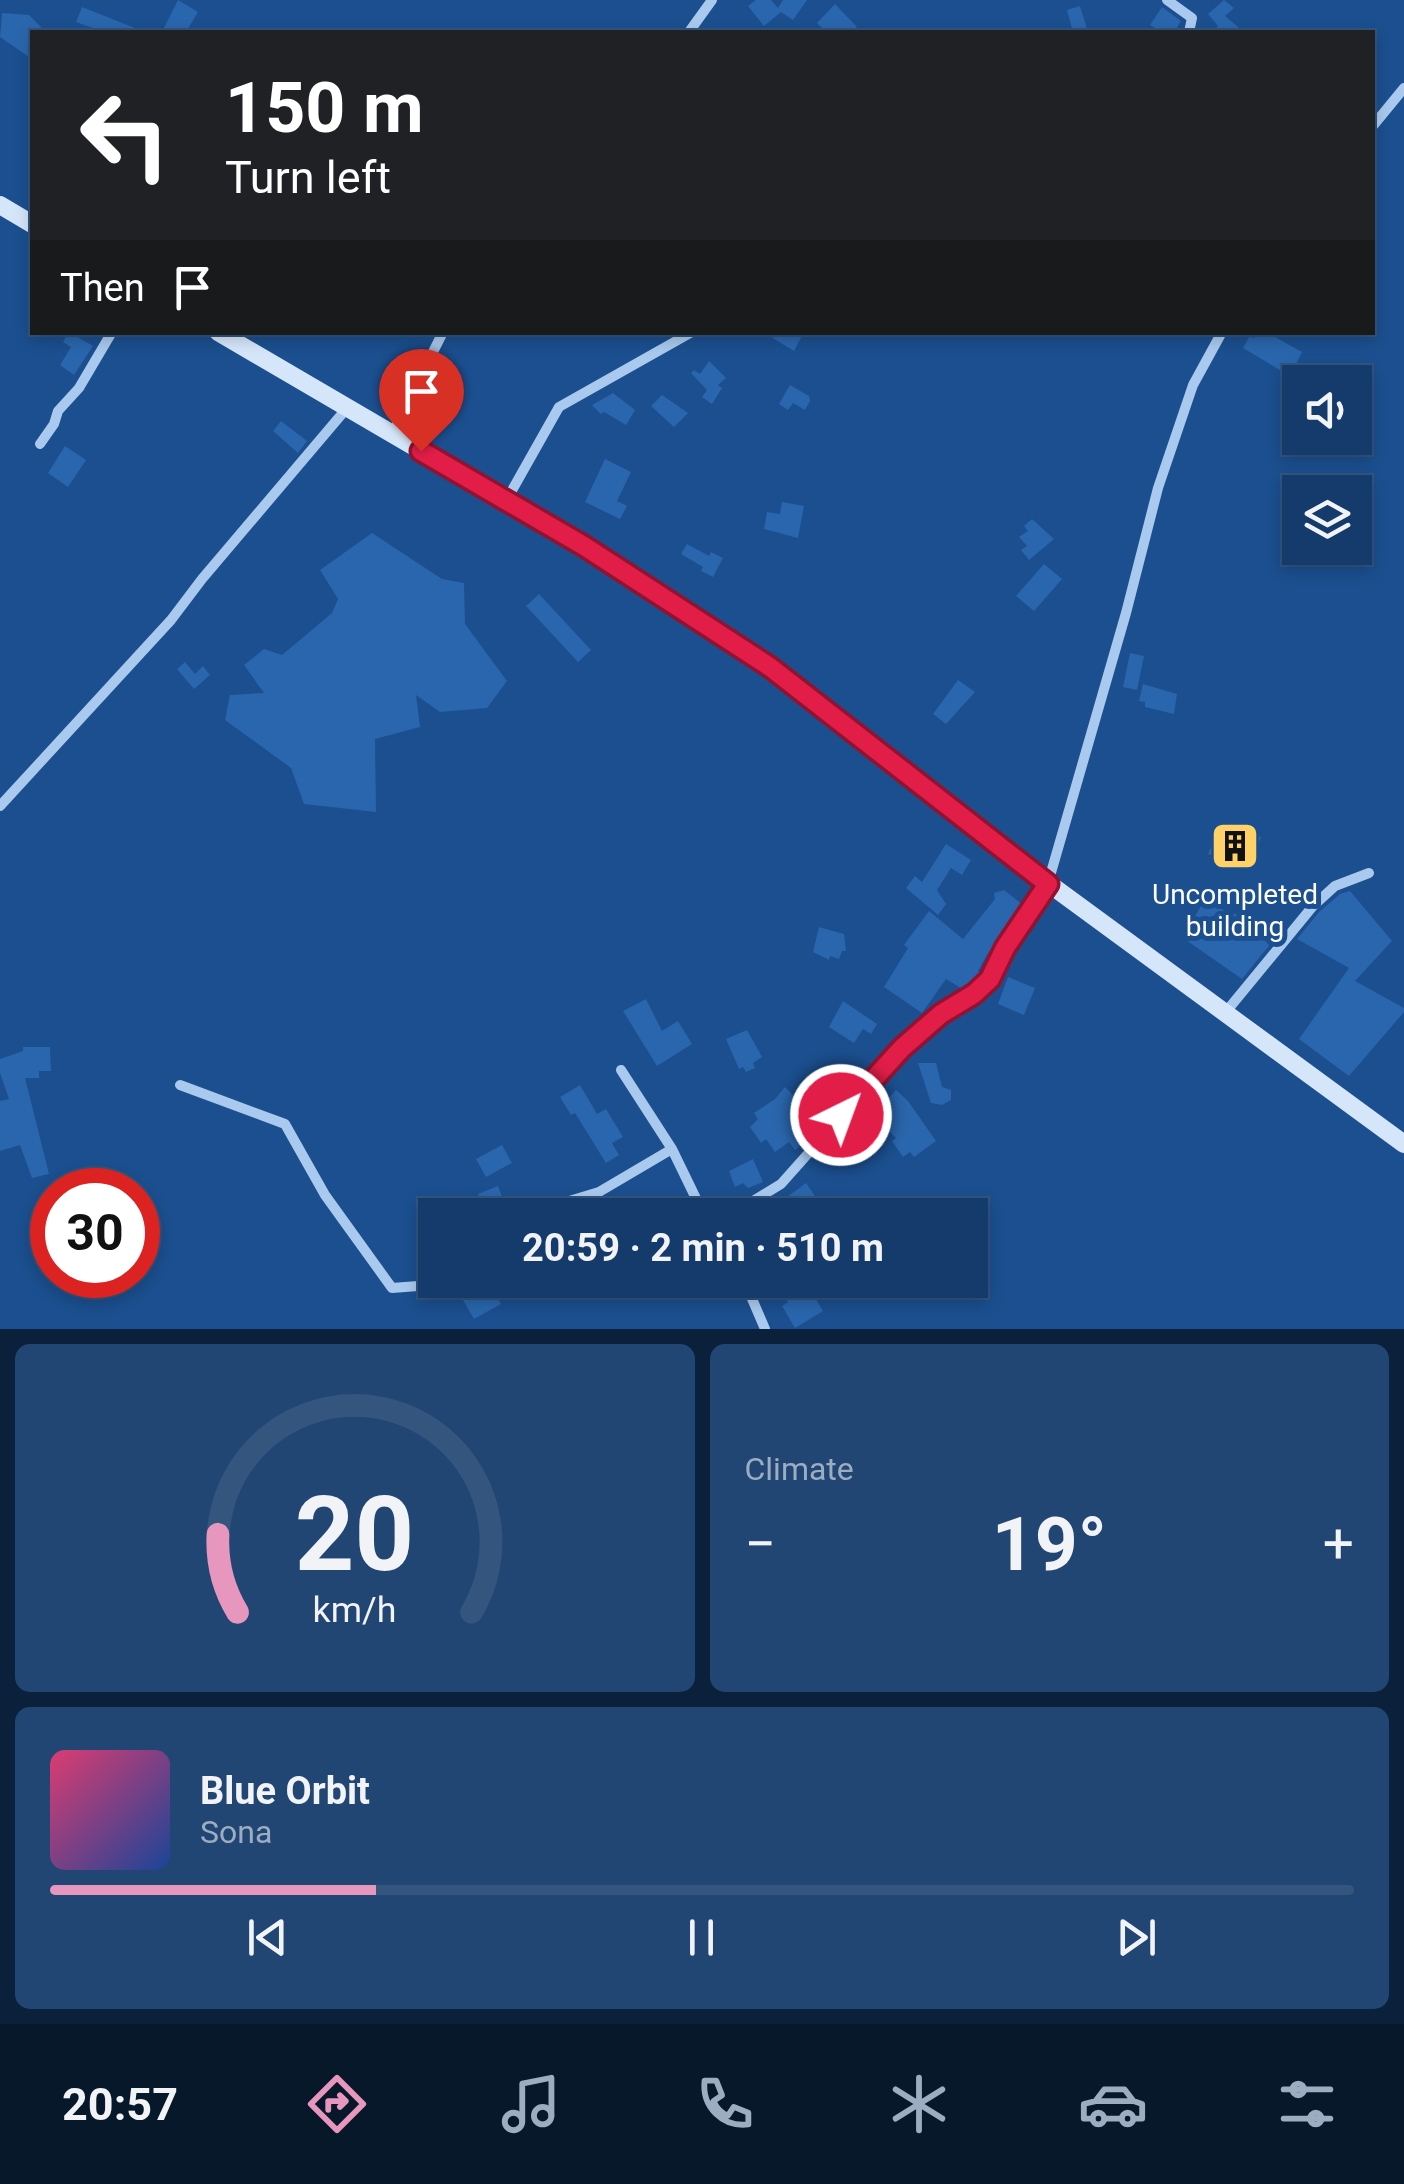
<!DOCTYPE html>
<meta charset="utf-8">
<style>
body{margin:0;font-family:Roboto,sans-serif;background:#214673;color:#f1f3f6;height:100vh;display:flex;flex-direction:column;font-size:38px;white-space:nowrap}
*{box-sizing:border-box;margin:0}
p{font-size:32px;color:#9dadc1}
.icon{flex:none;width:55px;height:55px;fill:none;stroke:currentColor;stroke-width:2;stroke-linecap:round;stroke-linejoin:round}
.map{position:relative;height:1329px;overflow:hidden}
.panel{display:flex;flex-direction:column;gap:15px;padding:15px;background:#0b203b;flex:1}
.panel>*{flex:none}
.top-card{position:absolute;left:30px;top:30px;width:1345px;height:305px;border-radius:0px;box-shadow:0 5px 15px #0003,0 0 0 2px #33557e;background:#202124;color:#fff;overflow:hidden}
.tools{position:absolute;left:1282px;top:365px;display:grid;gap:20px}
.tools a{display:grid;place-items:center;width:90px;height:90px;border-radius:0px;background:#143b6b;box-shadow:0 5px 15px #0003,0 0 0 2px #33557e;font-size:50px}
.speed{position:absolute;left:30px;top:1168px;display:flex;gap:20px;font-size:50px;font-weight:700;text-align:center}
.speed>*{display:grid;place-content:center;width:130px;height:130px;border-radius:50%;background:#143b6b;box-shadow:0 5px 15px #0003,0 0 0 2px #33557e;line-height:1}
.speed .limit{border:15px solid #d22;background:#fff;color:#111}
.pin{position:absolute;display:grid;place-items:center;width:85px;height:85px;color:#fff;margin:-102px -42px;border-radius:50% 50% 50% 0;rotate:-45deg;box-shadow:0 0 10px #0007}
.pin .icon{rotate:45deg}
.me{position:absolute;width:110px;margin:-55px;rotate:42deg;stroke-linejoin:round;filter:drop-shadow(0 0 8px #0008)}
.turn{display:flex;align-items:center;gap:35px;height:210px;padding:0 30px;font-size:45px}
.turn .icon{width:130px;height:130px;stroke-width:2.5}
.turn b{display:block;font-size:70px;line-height:85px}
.then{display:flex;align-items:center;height:95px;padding:0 30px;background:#0003;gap:20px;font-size:38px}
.big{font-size:75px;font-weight:700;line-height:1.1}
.panel .tile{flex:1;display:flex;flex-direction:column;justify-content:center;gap:15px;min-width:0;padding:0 35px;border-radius:15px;background:#214673}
.panel .dial{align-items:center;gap:0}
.dial svg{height:260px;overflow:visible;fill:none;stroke:#33557e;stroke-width:7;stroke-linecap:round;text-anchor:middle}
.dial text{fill:#f1f3f6;stroke:none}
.song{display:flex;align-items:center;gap:30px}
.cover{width:120px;height:120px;border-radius:15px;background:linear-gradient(135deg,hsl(340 70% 55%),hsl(220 70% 35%))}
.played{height:10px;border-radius:5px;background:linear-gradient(90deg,#e797bd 25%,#33557e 25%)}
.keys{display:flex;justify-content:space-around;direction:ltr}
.heat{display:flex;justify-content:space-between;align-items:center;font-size:55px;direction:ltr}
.panel .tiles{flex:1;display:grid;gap:15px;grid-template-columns:1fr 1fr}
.tile:last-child{grid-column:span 2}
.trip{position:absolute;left:418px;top:1198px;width:570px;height:100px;border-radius:0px;background:#143b6b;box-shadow:0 5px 15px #0003,0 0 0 2px #33557e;font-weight:700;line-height:100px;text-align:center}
.menu{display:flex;height:160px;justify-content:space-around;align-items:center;background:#08182b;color:#9dadc1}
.menu .icon{width:70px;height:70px}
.menu .active{color:#e797bd}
.menu b{font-size:45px;color:#f1f3f6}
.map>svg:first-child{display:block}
.building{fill:#2a66ad}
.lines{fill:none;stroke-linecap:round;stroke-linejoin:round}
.minor{stroke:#a9c9ee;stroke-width:10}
.secondary{stroke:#d6e6fa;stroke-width:18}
.route-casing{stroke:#92132f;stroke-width:25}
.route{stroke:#e11d48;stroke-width:18}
.labels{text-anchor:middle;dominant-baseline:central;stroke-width:10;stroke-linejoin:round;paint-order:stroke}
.poi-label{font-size:28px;fill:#fff;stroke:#1b4f8f}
</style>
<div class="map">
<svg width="1404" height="1329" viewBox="0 0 1404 1329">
<rect width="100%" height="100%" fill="#1b4f8f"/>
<path class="building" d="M178,0L198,12L186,32H162Z
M756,0H771L778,8L783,0H807L793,20L781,12L764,26L748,6Z
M1224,0L1234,8L1225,16L1244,32H1213L1218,26L1208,14Z
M835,4L857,27L852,32H826L817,23Z
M1080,6L1088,32H1073L1067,10Z
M82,7L145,32H104L76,22Z
M1162,7L1181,21L1174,32H1162L1150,25Z
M2,13L29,15L46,32H32V59L0,37Z
M69,332L93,346L74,375L60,365L71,347L63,342Z
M763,332H804L794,351Z
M1257,332H1266L1302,352L1290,376L1243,348L1249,337L1254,338Z
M709,361L726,378L718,385L722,388L712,404L702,397L707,390L691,373L694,370L700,374Z
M790,385L809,396L810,401L805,410L793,403L788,410L779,404Z
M613,393L635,410L626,425L604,412L601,414L592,405Z
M662,395L688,413L674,427L651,406Z
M281,421L307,441L298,453L273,431Z
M65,446L86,460L68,487L48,473Z
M605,459L631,472L617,501L627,506L620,519L585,502Z
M782,502L804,506L798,538L764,529L767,512L780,514Z
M1032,519L1054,539L1029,560L1021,550L1027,546L1019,537L1028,531L1024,526Z
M372,533L442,579L464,583L465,624L507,681L487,708L440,712L416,695L420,727L375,739L376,812L304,804L291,768L225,720L230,695L264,693L244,665L264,649L282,655L332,613L338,599L320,570Z
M687,544L709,556L711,552L723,558L713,577L701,571L703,567L681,554Z
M1044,564L1062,579L1034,611L1016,596Z
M539,594L591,650L578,662L526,606Z
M1130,653L1144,656L1137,690L1123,687Z
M185,662L195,674L203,666L210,675L194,689L177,669Z
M958,680L975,692L946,724L933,714Z
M1143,684L1177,694L1174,714L1145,707V702L1139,701Z
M1221,824L1261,837L1248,868L1208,854Z
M946,844L971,860L962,875L951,868L937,890L946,904L938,915L906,888L915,876L922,882Z
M1004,890L1023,905L987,955L978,971L981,974L969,987L964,990L946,979L922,1013L884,987L908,948L904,945L929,911L963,939L995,899L994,893Z
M1350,891L1392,941L1355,981L1404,1008V1012L1349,1076L1299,1039L1349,968L1297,939L1319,912L1340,894Z
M1203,902L1281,931L1242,979L1183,938Z
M819,927L844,934L846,951H842L839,959L830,956L829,960L813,952Z
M1008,977L1035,988L1024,1015L998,1004Z
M646,999L662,1031L678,1021L692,1044L657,1066L623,1011Z
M843,1001L877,1024L871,1034L863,1029L854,1043L829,1027Z
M747,1030L762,1057L753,1063L755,1068L746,1072L743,1067L739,1069L726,1039Z
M23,1047H50L51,1071H39V1078H25L49,1174L32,1178L20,1145L0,1151V1101L9,1099L0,1073V1059L23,1051Z
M918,1063H936L942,1087L951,1090V1100L942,1105L931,1103Z
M580,1085L597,1114L606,1109L623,1137L612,1143L619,1155L606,1163L575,1113L571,1115L560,1097Z
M785,1087L796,1098L812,1128L810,1138L795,1150L789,1142L775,1152L766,1139L761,1143L750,1127L758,1119L754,1113L775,1099Z
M896,1090L908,1101L936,1141L914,1157L910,1152L903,1157L892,1141L896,1138L870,1112L879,1096L887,1100Z
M502,1145L512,1163L486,1177L476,1159Z
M753,1159L763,1182L748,1188L743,1183L735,1187L729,1171Z
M806,1183L828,1215H787L781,1206L788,1202L787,1197Z
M498,1186L508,1212L487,1215L478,1194Z
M482,1280H494L498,1288L494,1291L501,1304L474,1319L459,1293Z
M806,1282L823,1311L795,1328L782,1306L788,1302L784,1295Z"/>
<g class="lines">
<path class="minor" d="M1167,0L1192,18L1189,32
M689,32L712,0
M1372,127L1404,88
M392,434L443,332
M40,444L54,424L58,411L79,388L112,332
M506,501L559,407L692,332
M0,806L171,620L202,579L347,408
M1225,1013L1313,906L1335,886L1369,873
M621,1070L672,1149L704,1215
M180,1085L285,1124L325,1195L392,1288L418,1286L435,1274
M523,1215L599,1192L672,1149
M730,1215L781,1184L902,1048L941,1014L974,994L989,979L1005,948L1048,883L1126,613L1158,488L1193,385L1222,332
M744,1280L765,1329"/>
<path class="secondary" d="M0,205L32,224
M218,332L584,546L770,667L1048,883L1404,1144"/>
</g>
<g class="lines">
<g class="route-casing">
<path id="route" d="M421,451L584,546L770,667L1048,884L1005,948L990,979L974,994L941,1014L902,1048L841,1115"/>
</g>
<use href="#route" class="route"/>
</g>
<defs>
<g id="building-square" transform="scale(2.5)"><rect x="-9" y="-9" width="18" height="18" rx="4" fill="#ffd166" stroke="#1b4f8f"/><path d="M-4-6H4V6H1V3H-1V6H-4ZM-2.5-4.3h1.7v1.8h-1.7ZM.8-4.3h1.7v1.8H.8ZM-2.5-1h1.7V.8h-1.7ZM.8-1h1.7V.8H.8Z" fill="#111"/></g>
</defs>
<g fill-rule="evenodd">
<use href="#building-square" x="1235" y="846"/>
</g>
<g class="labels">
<g class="poi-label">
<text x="1235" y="894">Uncompleted<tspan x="1235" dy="32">building</tspan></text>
</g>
</g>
</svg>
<div class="tools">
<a><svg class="icon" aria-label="sound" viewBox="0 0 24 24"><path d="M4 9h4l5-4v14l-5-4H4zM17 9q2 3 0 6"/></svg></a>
<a><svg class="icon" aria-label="layers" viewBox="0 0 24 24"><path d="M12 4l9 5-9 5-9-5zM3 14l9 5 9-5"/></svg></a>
</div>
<div class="speed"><div class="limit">30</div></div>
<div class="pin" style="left:421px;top:451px;background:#d93025"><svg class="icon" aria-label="arrive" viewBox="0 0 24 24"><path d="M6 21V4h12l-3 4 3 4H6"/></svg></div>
<svg class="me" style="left:841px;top:1115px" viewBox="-20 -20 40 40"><circle r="17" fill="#e11d48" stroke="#fff" stroke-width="3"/><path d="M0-11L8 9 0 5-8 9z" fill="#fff"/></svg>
<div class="trip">20:59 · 2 min · 510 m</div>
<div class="top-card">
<div class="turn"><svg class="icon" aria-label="left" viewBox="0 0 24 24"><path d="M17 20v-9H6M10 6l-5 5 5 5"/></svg><div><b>150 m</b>Turn left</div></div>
<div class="then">Then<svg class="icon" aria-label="arrive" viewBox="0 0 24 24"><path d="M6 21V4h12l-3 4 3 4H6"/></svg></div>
</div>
</div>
<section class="panel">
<div class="tiles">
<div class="tile dial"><svg viewBox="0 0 100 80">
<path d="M14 69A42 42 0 1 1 86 69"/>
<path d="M14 69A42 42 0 0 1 8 45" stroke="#e797bd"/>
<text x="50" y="56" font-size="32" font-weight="700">20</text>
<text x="50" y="72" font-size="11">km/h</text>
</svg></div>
<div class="tile"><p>Climate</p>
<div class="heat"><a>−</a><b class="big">19°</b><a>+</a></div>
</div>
<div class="tile">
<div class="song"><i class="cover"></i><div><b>Blue Orbit</b><p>Sona</p></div></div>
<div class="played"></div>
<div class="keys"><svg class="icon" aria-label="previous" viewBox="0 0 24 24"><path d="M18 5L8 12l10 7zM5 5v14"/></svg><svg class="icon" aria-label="pause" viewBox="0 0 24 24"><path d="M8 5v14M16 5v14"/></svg><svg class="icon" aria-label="next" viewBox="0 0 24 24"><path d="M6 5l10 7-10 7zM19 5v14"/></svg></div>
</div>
</div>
</section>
<nav class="menu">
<b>20:57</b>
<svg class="icon active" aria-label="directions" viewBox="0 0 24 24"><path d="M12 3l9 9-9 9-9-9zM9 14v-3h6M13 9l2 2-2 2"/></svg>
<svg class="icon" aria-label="music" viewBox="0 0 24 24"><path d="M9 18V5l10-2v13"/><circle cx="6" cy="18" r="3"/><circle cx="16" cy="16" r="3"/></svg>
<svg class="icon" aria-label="phone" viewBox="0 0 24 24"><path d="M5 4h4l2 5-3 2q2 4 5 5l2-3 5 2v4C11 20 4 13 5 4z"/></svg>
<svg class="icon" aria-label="climate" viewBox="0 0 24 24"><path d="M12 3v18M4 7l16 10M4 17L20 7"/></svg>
<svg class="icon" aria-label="car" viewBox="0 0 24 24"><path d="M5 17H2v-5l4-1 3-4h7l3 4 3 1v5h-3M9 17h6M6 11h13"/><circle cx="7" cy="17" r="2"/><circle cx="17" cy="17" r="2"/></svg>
<svg class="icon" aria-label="filters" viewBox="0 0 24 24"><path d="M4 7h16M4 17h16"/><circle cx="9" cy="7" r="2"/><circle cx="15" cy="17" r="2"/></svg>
</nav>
